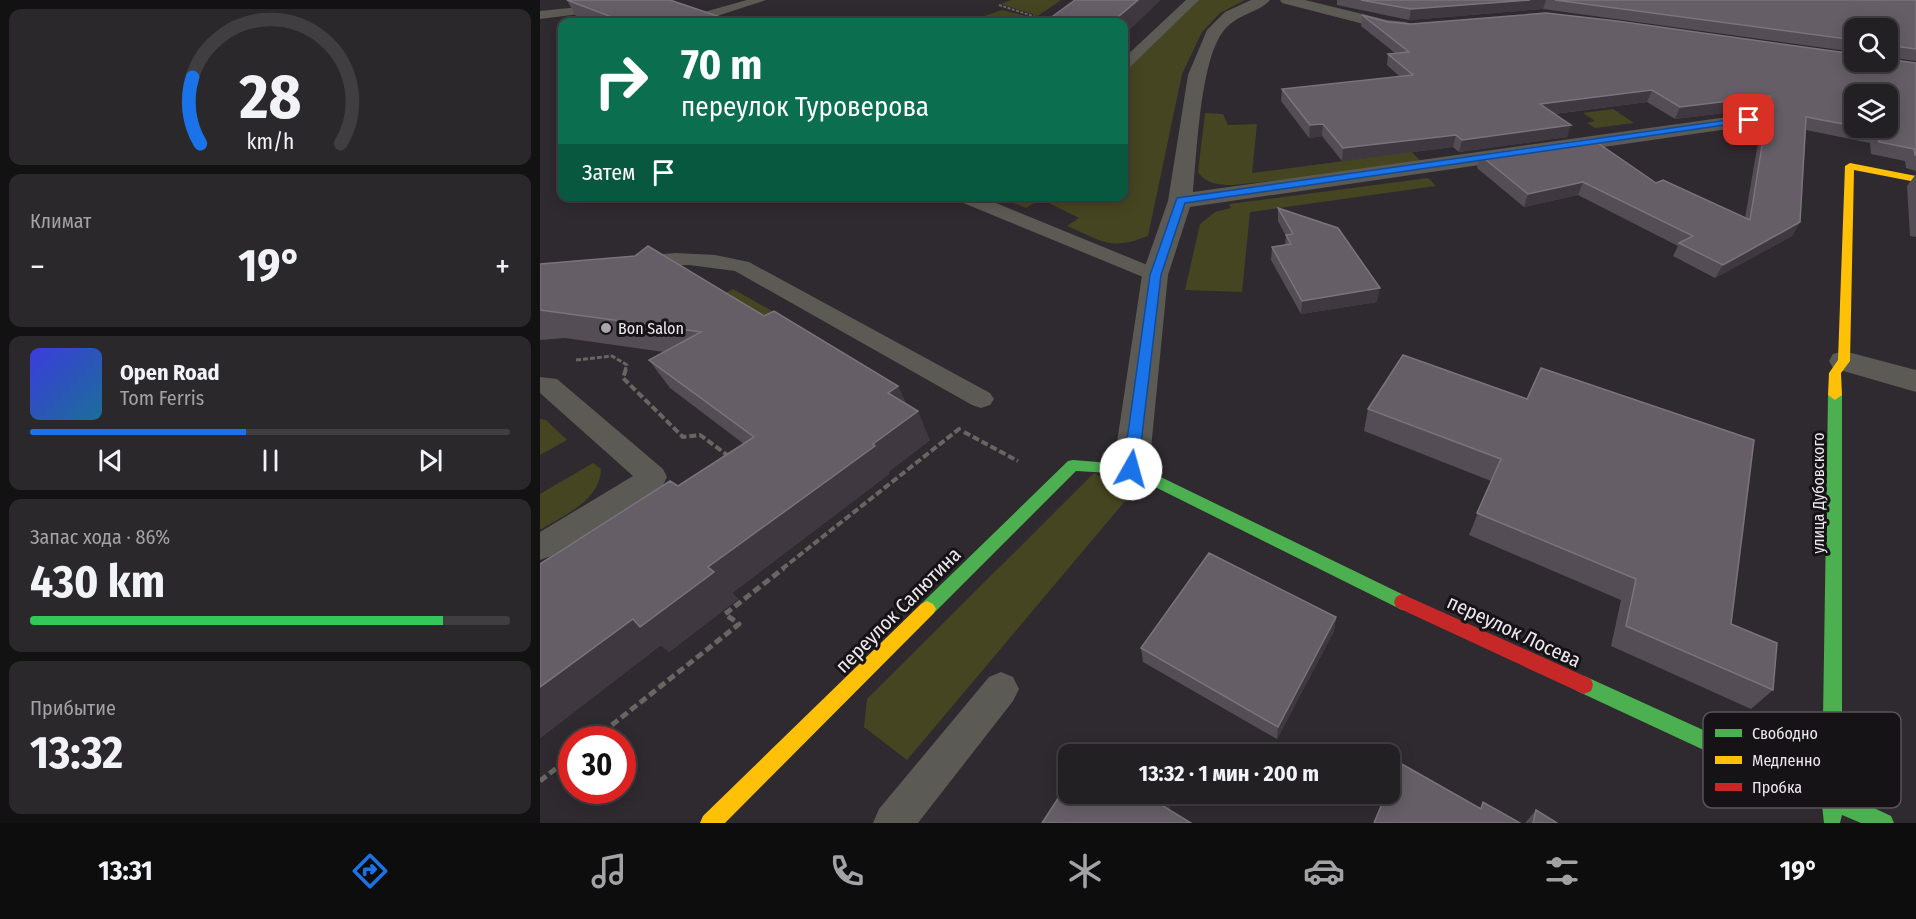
<!DOCTYPE html>
<html lang="ru">
<meta charset="utf-8">
<style>
body{margin:0;font-family:"Fira Sans Condensed",sans-serif;background:#2b282b;color:#f1f3f6;height:100vh;display:flex;flex-direction:column;font-size:22px;white-space:nowrap}
*{box-sizing:border-box;margin:0}
p{font-size:20px;color:#a3a3a6}
.icon{flex:none;width:33px;height:33px;fill:none;stroke:currentColor;stroke-width:2;stroke-linecap:round;stroke-linejoin:round}
.map{position:relative;flex:1;overflow:hidden}
.details{display:flex;flex-direction:column;gap:9px;padding:9px;background:#131213;width:540px}
.details>*{flex:none}
.guide{position:absolute;left:18px;top:18px;width:570px;height:183px;border-radius:12px;box-shadow:0 3px 15px #0003,0 0 0 2px #403e41;background:#0b6e4f;color:#fff;overflow:hidden}
.fabs{position:absolute;left:1304px;top:18px;display:grid;gap:12px}
.fabs a{display:grid;place-items:center;width:54px;height:54px;border-radius:12px;background:#232023;box-shadow:0 3px 15px #0003,0 0 0 2px #403e41;font-size:30px}
.speed{position:absolute;left:18px;top:726px;display:flex;gap:12px;font-size:30px;font-weight:700;text-align:center}
.speed>*{display:grid;place-content:center;width:78px;height:78px;border-radius:50%;background:#232023;box-shadow:0 3px 15px #0003,0 0 0 2px #403e41;line-height:1}
.speed .limit{border:9px solid #d22;background:#fff;color:#111}
.pin{position:absolute;display:grid;place-items:center;width:51px;height:51px;color:#fff;margin:-26px;border-radius:12px;box-shadow:0 3px 9px #0006}
.me{position:absolute;width:66px;margin:-33px;rotate:7deg;stroke-linejoin:round;filter:drop-shadow(0 0 4px #0008)}
.turn{display:flex;align-items:center;gap:21px;height:126px;padding:0 24px;font-size:27px}
.turn .icon{width:78px;height:78px;stroke-width:2.5}
.turn b{display:block;font-size:42px;line-height:51px}
.then{display:flex;align-items:center;height:57px;padding:0 24px;background:#0003;gap:12px;font-size:22px}
.big{font-size:45px;font-weight:700;line-height:1.1}
.details .tile{flex:1;display:flex;flex-direction:column;justify-content:center;gap:9px;min-width:0;padding:0 21px;border-radius:12px;background:#2b282b}
.details .dial{align-items:center;gap:0}
.dial svg{height:156px;overflow:visible;fill:none;stroke:#403e41;stroke-width:7;stroke-linecap:round;text-anchor:middle}
.dial text{fill:#f1f3f6;stroke:none}
.song{display:flex;align-items:center;gap:18px}
.cover{width:72px;height:72px;border-radius:9px;background:linear-gradient(135deg,hsl(240 70% 55%),hsl(200 70% 35%))}
.played{height:6px;border-radius:3px;background:linear-gradient(90deg,#1a73e8 45%,#403e41 45%)}
.keys{display:flex;justify-content:space-around;direction:ltr}
.heat{display:flex;justify-content:space-between;align-items:center;font-size:33px;direction:ltr}
.charge{height:9px;border-radius:4px;background:linear-gradient(90deg,#34c759 86%,#403e41 0)}
.trip{position:absolute;left:518px;top:744px;width:342px;height:60px;border-radius:12px;background:#232023;box-shadow:0 3px 15px #0003,0 0 0 2px #403e41;font-weight:700;line-height:60px;text-align:center}
.menu{display:flex;height:96px;justify-content:space-around;align-items:center;background:#0e0d0e;color:#a3a3a6}
.menu .icon{width:42px;height:42px}
.menu .current{color:#1a73e8}
.menu b{font-size:27px;color:#f1f3f6}
main{display:flex;flex:1;min-height:0}
.map>svg:first-child{display:block}
.green{fill:#454521}
.lines{fill:none;stroke-linecap:round;stroke-linejoin:round}
.path-far3{stroke:#676663;stroke-width:2;stroke-dasharray:3 1.5;stroke-linecap:butt}
.path-far2{stroke:#676663;stroke-width:3;stroke-dasharray:5 2;stroke-linecap:butt}
.path-far1{stroke:#676663;stroke-width:4;stroke-dasharray:7 3;stroke-linecap:butt}
.path{stroke:#676663;stroke-width:5;stroke-dasharray:8 4;stroke-linecap:butt}
.lane{fill:#5b5a54;fill-rule:evenodd}
.street{fill:#5b5a54;fill-rule:evenodd}
.fast{fill:#4caf50;fill-rule:evenodd}
.slow{fill:#ffc107;fill-rule:evenodd}
.jam{fill:#c62828;fill-rule:evenodd}
.wall{fill:#554d56;fill-rule:evenodd}
.shaded-wall{fill:#3f3840}
.building{fill:#665e67;stroke:#7b737c;stroke-width:1.5}
.route{fill:#1a73e8;stroke:#114b97;stroke-width:1.5}
.poi-dot{fill:#aba6ac;stroke:#161316;stroke-width:2}
.labels{text-anchor:middle;dominant-baseline:central;stroke-width:6;stroke-linejoin:round;paint-order:stroke}
.poi-label{font-size:16px;fill:#eee9ef;stroke:#161316;text-anchor:start}
.street-label{font-size:16px;fill:#eee9ef;stroke:#161316}
.near-street-label{font-size:20px;fill:#eee9ef;stroke:#161316}
.key{fill:#161316;stroke:#575357;stroke-width:1.5}
.key-label{font-size:16px;fill:#eee9ef}
</style>
<main>
<section class="details">
<div class="tile dial"><svg viewBox="0 0 100 80">
<path d="M14 69A42 42 0 1 1 86 69"/>
<path d="M14 69A42 42 0 0 1 10 35" stroke="#1a73e8"/>
<text x="50" y="56" font-size="32" font-weight="700">28</text>
<text x="50" y="72" font-size="11">km/h</text>
</svg></div>
<div class="tile"><p>Климат</p>
<div class="heat"><a>−</a><b class="big">19°</b><a>+</a></div>
</div>
<div class="tile">
<div class="song"><i class="cover"></i><div><b>Open Road</b><p>Tom Ferris</p></div></div>
<div class="played"></div>
<div class="keys"><svg class="icon" aria-label="previous" viewBox="0 0 24 24"><path d="M18 5L8 12l10 7zM5 5v14"/></svg><svg class="icon" aria-label="pause" viewBox="0 0 24 24"><path d="M8 5v14M16 5v14"/></svg><svg class="icon" aria-label="next" viewBox="0 0 24 24"><path d="M6 5l10 7-10 7zM19 5v14"/></svg></div>
</div>
<div class="tile"><p>Запас хода · 86%</p><b class="big">430 km</b><div class="charge"></div></div>
<div class="tile"><p>Прибытие</p><b class="big">13:32</b></div>
</section>
<div class="map">
<svg width="1376" height="823" viewBox="0 0 1376 823">
<rect width="100%" height="100%" fill="#2f2a2f"/>
<path class="green" d="M471,0H521L498,16L461,4Z
M652,0H705L680,13L662,32L642,74L608,236C569,251 563,241 527,226L539,218L501,199L486,208L459,197L584,196V69Z
M462,10L495,18L490,22H427Z
M1073,109L1094,123L1055,128L1047,123L1055,121L1043,113Z
M665,113L683,114L688,125L717,124L712,173L872,152L883,164L693,185C679,185 666,184 658,172Z
M888,178L896,186L710,212L702,292L645,290L660,224L675,212L691,208L689,204Z
M193,289L248,320L237,327L182,295Z
M0,419L6,420L27,440L0,455Z
M53,463L61,469C60,501 24,515 0,530V494Z
M554,473L591,494L367,760L324,727L327,699Z"/>
<g class="lines">
<path class="path-far3" d="M459,5L499,18"/>
<path class="path-far2" d="M36,360L72,356L87,365L85,370"/>
<path class="path-far1" d="M86,369L83,378L143,437L160,435L190,457
M424,432L478,461
M242,569L419,429L416,427"/>
<path class="path" d="M53,740L199,624L185,614L244,568
M0,781L32,756"/>
<path class="lane" d="M207,0H226L174,17L183,19L185,22H167L155,17L157,14Z
M646,0H659L589,68L584,69V58Z
M68,4L72,6V10L0,19V11Z
M413,196H439L622,271L625,275L622,279L615,281L608,279L416,200Z
M136,253L175,255L209,262L450,393L454,399L450,405L441,408L432,405L195,271L149,265L96,267L89,265L86,261L89,257Z
M0,377L17,379L123,469L127,477L123,485L11,556L0,560V532L93,476L0,393Z
M461,672L473,677L479,689L473,701L378,823H333L339,809L449,677Z"/>
<path class="street" d="M711,0H730C718,14 696,13 682,33C660,64 657,153 653,192L1209,114L1216,116L1219,120L1216,124L1209,126L650,207L628,275L609,469L604,479L591,483L578,479L573,469L602,275L628,201L648,75L667,30L685,12Z
M740,0H765L847,20L866,22L874,27L866,32L847,30L742,3Z
M1304,351L1376,370V392L1293,368L1289,361L1293,354Z"/>
<path class="fast" d="M1295,390L1302,395V793L1351,816L1354,823H1321L1302,815L1300,823H1284L1282,805L1037,691L1035,685L1037,679L1044,676L1051,679L1282,784L1288,395Z
M533,460L596,465L868,597L870,602L868,607L862,610L856,607L589,474L536,471L393,614L387,617L381,614L378,609L381,604L528,461Z"/>
<path class="slow" d="M1310,163L1376,176V182L1314,170L1310,361L1301,373L1302,395L1295,400L1288,395L1289,373L1298,360L1305,166Z
M387,601L393,604L396,609L393,614L185,823H160L163,816L381,604Z"/>
<path class="jam" d="M862,594L1051,679L1053,685L1051,691L1044,694L1037,691L856,607L854,602L856,597Z"/>
</g>
<path class="wall" d="M27,0L195,22H44L38,20Z
M797,0H1376V61L1347,57V28H1314V52L1003,9L869,20L797,5Z
M822,15L848,22L1376,63V171L1366,168L1365,161L1331,154L1330,143L1266,130L1260,222L1252,236L1175,278L1133,256L1138,246L1038,195L984,207L937,168L940,155L1116,183L1205,218L1224,108L1135,119L1107,102L1015,114L1027,137L919,152L913,147L802,161L782,136L769,138L741,101L742,89L860,77L847,65L848,54L855,53L821,26ZM1314,94L1347,128H1314Z
M1376,174V237L1370,236L1367,186Z
M738,208L837,302L761,314L731,260L732,247L745,245L746,236L738,221Z
M0,264L224,316L358,386L366,404L390,440L348,472L349,474L192,593L198,599L129,652L121,645L0,738V564L138,486L204,444L130,388L109,360L124,352L25,338L0,340Z
M863,355L1191,624L1233,690L1211,709L1071,646L1081,600L929,535L951,481L824,431L828,409Z
M796,617L794,631L737,739L603,662L601,648Z
M996,810L1017,823H985Z"/>
<path class="shaded-wall" d="M598,0H621L584,35V22H572Z
M990,0H1006L1003,9L869,20L871,9Z
M1112,90L1107,102L997,116L1000,104Z
M1230,96L1224,108L1135,119L1140,107Z
M783,124L782,136L769,138L770,125Z
M1031,125L1027,137L919,152L922,140Z
M916,135L913,147L802,161L803,148Z
M1043,182L1038,195L984,207L988,194Z
M1260,222L1252,236L1175,278L1183,265Z
M840,288L837,302L761,314L762,301Z
M358,386L370,414L348,393Z
M378,411L390,440L348,472L349,474L192,593L198,599L129,652L121,645L0,738V687L93,619L168,567Z
M796,617L794,631L737,739L738,727Z
M630,794H637L625,817L623,806Z"/>
<path class="building" d="M27,0H130L195,22H85Z
M535,0H598L572,22H505Z
M821,0H990L871,9Z
M1015,0H1376V49L1354,46L1351,49H1347V28H1314V40Z
M1006,13L1077,21L1314,54V62H1347V59L1376,63V155H1375L1374,149L1339,142L1338,130L1323,128H1347V94H1314V126L1266,117L1260,222L1183,265L1139,243L1153,236L1043,182L988,194L940,155L1052,139L1116,183L1123,180L1210,220L1230,96L1140,107L1112,90L1000,104L1031,125L922,140L916,135L803,148L783,124L770,125L742,89L873,75L848,54L869,52L822,15L848,22L871,24Z
M738,208L798,228L840,288L762,301L732,247L751,244L746,235L753,234Z
M108,246L224,316L234,311L358,386L348,393L378,411L333,444L335,446L168,567L174,572L100,627L93,619L0,687V564L130,481L138,486L214,437L109,360L161,332L0,310V264L95,256Z
M863,355L987,399L1001,368L1214,440L1191,624L1237,643L1233,690L1086,626L1096,579L937,513L961,459L828,409Z
M669,553L796,617L738,727L601,648Z
M572,744L590,754H565Z
M860,763L941,809L943,802L980,823H834L846,794H849V788Z
M528,783V794H630L623,806L651,823H502Z
M996,810L1017,823H993Z"/>
<path class="route" d="M1209,117L1213,120L1212,121L645,203L621,275L598,469L596,473H585L583,469L610,275L637,198Z"/>
<circle class="poi-dot" cx="66" cy="328" r="6"/>
<g class="labels">
<g class="poi-label">
<text x="78" y="328">Bon Salon</text>
</g>
<g class="street-label">
<text transform="translate(1278 493) rotate(-90)">улица Дубовского</text>
</g>
<g class="near-street-label">
<text transform="translate(358 610) rotate(-45)">переулок Салютина</text>
<text transform="translate(974 631) rotate(25)">переулок Лосева</text>
</g>
</g>
<rect x="1163" y="712" width="198" height="96" rx="9" class="key"/>
<rect x="1175" y="729" width="27" height="8" fill="#4caf50"/>
<rect x="1175" y="756" width="27" height="8" fill="#ffc107"/>
<rect x="1175" y="783" width="27" height="8" fill="#c62828"/>
<g class="key-label">
<text x="1212" y="739">Свободно</text>
<text x="1212" y="766">Медленно</text>
<text x="1212" y="793">Пробка</text>
</g>
</svg>
<div class="fabs">
<a><svg class="icon" aria-label="search" viewBox="0 0 24 24"><circle cx="10" cy="10" r="6"/><path d="M15 15l6 6"/></svg></a>
<a><svg class="icon" aria-label="layers" viewBox="0 0 24 24"><path d="M12 4l9 5-9 5-9-5zM3 14l9 5 9-5"/></svg></a>
</div>
<div class="speed"><div class="limit">30</div></div>
<div class="pin" style="left:1209px;top:120px;background:#d93025"><svg class="icon" aria-label="arrive" viewBox="0 0 24 24"><path d="M6 21V4h12l-3 4 3 4H6"/></svg></div>
<svg class="me" style="left:591px;top:469px" viewBox="-20 -20 40 40"><circle r="19" fill="#fff"/><path d="M0-13L10 11 0 6-10 11z" fill="#1a73e8"/></svg>
<div class="trip">13:32 · 1 мин · 200 m</div>
<div class="guide">
<div class="turn"><svg class="icon" aria-label="right" viewBox="0 0 24 24"><path d="M7 20v-9h11M14 6l5 5-5 5"/></svg><div><b>70 m</b>переулок Туроверова</div></div>
<div class="then">Затем<svg class="icon" aria-label="arrive" viewBox="0 0 24 24"><path d="M6 21V4h12l-3 4 3 4H6"/></svg></div>
</div>
</div>
</main>
<nav class="menu">
<b>13:31</b>
<svg class="icon current" aria-label="directions" viewBox="0 0 24 24"><path d="M12 3l9 9-9 9-9-9zM9 14v-3h6M13 9l2 2-2 2"/></svg>
<svg class="icon" aria-label="music" viewBox="0 0 24 24"><path d="M9 18V5l10-2v13"/><circle cx="6" cy="18" r="3"/><circle cx="16" cy="16" r="3"/></svg>
<svg class="icon" aria-label="phone" viewBox="0 0 24 24"><path d="M5 4h4l2 5-3 2q2 4 5 5l2-3 5 2v4C11 20 4 13 5 4z"/></svg>
<svg class="icon" aria-label="climate" viewBox="0 0 24 24"><path d="M12 3v18M4 7l16 10M4 17L20 7"/></svg>
<svg class="icon" aria-label="car" viewBox="0 0 24 24"><path d="M5 17H2v-5l4-1 3-4h7l3 4 3 1v5h-3M9 17h6M6 11h13"/><circle cx="7" cy="17" r="2"/><circle cx="17" cy="17" r="2"/></svg>
<svg class="icon" aria-label="filters" viewBox="0 0 24 24"><path d="M4 7h16M4 17h16"/><circle cx="9" cy="7" r="2"/><circle cx="15" cy="17" r="2"/></svg>
<b>19°</b>
</nav>
